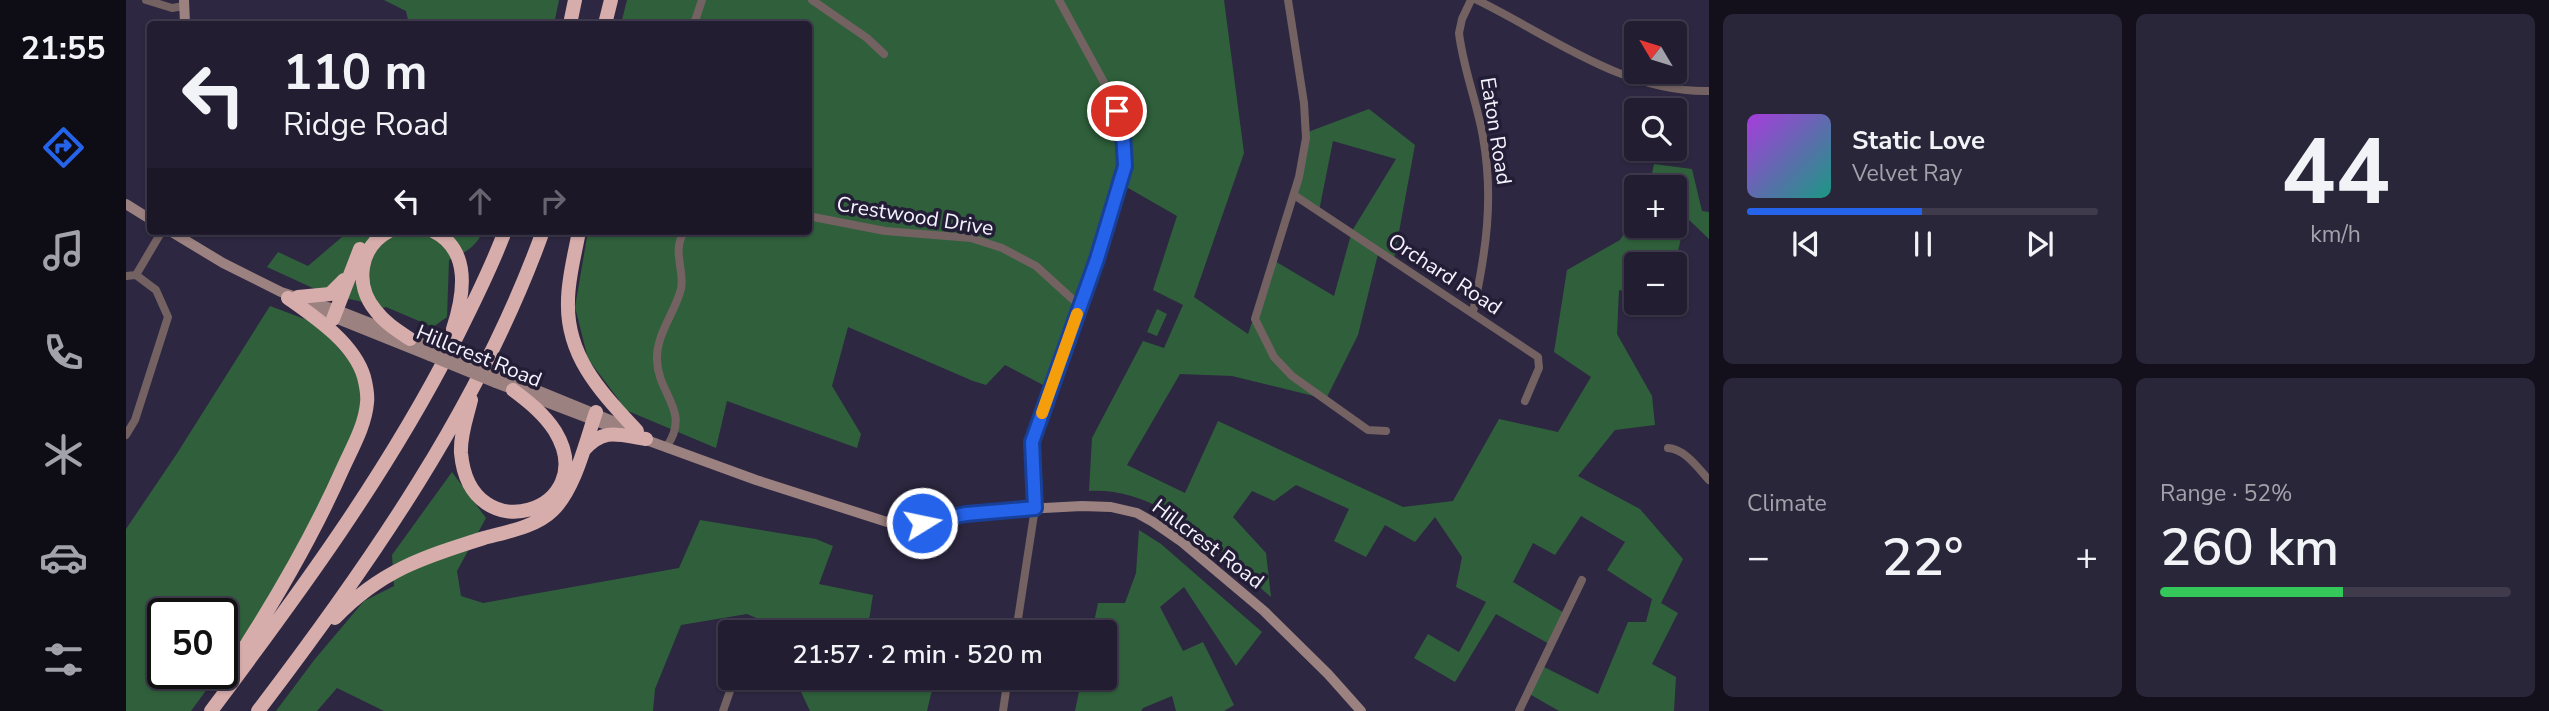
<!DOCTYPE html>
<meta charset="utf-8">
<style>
body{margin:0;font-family:"Nunito Sans",sans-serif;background:#2a2639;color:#f1f3f6;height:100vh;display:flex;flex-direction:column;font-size:26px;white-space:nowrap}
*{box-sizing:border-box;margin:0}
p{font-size:23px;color:#a2a2ab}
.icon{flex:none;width:38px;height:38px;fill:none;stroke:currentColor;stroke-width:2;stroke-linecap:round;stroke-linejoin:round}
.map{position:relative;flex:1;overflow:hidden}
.side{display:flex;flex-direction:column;gap:14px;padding:14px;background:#13101b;width:840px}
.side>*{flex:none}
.banner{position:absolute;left:21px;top:21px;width:665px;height:214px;border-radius:7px;box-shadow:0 2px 5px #0004,0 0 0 2px #3f3b4d;background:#221d31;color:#f1f3f6;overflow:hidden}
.needle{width:46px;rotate:308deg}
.controls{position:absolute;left:1498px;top:21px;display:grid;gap:14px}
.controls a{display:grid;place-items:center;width:63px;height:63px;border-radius:7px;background:#221d31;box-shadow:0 2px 5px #0004,0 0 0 2px #3f3b4d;font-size:35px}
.speed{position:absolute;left:21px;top:598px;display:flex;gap:14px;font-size:35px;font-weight:700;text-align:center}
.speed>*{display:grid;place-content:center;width:91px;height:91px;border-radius:50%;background:#221d31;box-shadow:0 2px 5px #0004,0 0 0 2px #3f3b4d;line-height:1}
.speed .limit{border:4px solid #111;border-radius:10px;background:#fff;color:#111}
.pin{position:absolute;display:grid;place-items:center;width:60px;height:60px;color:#fff;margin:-30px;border:4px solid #fff;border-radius:50%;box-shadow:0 2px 7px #0007}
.me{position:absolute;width:77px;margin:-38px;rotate:80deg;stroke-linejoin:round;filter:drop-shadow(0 0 5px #0008)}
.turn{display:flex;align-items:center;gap:24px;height:147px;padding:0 21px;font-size:32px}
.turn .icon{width:91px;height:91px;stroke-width:2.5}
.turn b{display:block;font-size:49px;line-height:60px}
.lanes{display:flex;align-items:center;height:66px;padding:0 21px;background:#0003;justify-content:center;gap:35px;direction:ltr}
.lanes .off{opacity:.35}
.big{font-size:52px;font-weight:600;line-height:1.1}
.side .tile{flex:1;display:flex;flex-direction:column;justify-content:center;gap:10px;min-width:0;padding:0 24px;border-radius:10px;background:#2a2639}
.side .dial{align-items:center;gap:0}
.dial b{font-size:91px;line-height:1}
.song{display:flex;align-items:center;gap:21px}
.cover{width:84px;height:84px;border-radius:10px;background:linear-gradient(135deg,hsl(280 70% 55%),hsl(170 70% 35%))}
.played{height:7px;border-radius:4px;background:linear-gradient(90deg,#2563eb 50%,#3f3b4d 50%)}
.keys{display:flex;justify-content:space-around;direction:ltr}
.heat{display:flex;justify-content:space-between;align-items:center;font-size:38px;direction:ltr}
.charge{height:10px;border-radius:5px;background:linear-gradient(90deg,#34c759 52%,#3f3b4d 0)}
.side .tiles{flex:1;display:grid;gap:14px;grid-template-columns:repeat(2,1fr)}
.trip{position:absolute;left:592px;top:620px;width:399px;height:70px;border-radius:7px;background:#221d31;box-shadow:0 2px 5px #0004,0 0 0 2px #3f3b4d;font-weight:600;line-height:70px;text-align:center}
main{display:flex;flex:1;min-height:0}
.tabs{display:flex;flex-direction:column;width:126px;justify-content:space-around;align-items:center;background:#0e0c14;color:#a2a2ab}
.tabs .icon{width:49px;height:49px}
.tabs .on{color:#2563eb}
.tabs b{font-size:32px;color:#f1f3f6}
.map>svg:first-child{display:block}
.green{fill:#2f603b}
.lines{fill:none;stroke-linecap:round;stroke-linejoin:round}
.street{stroke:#736261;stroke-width:8}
.secondary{stroke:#9b817f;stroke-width:10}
.highway{stroke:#d6adab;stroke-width:14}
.secondary-bridge{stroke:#9b817f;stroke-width:10}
.route-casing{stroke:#184099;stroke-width:18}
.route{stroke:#2563eb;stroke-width:12}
.slow{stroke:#f59e0b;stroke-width:12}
.labels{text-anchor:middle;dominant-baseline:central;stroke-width:7;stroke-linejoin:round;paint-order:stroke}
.street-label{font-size:21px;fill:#f5f3fe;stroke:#231d36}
</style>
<main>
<nav class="tabs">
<b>21:55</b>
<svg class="icon on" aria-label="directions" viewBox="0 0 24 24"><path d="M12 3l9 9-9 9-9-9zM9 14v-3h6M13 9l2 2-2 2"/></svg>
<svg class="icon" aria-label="music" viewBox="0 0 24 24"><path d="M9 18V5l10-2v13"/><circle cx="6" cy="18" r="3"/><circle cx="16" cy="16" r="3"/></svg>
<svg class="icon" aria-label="phone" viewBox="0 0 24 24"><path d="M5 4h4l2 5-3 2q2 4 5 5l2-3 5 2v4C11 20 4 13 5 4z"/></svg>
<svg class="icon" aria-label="climate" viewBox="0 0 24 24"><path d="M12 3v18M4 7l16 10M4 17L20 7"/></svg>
<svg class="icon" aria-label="car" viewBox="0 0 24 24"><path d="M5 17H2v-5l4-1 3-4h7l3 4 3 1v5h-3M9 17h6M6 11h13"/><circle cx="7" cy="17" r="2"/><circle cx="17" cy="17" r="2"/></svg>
<svg class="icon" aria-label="filters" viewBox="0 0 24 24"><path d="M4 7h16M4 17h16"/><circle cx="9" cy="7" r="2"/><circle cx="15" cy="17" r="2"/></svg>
</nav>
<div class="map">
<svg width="1583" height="711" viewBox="0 0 1583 711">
<rect width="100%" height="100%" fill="#2d2741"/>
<path class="green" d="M258,0H433L428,24H283L280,11Z
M501,0H1098L1118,153L1068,297L1122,334L1147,260L1208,296L1226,231L1270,159L1207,141L1193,211L1171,193L1182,132L1243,109L1289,145L1268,259L1253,250L1232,335L1200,399L1106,376L1054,374L1001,465L1059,493L1092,421L1277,507L1327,501L1373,419L1432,432L1465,377L1428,352L1441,270L1494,240L1510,214V226H1549V187H1523L1528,164L1566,169L1576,211L1583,212V239L1560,217L1549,264H1510V294L1493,290L1491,334L1526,396L1529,425L1489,430L1452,476L1514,509L1557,559L1535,603L1552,613L1526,664L1550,677L1548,711H1433L1400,692L1414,665L1472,694L1502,622H1520L1526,599L1481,570L1499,542L1455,516L1429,555L1407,543L1387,582L1440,614L1425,645L1370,614L1329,682L1288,658L1302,634L1333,652L1360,602L1330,587L1336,557L1309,517L1289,542L1259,525L1240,557L1208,541L1223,509L1170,485L1148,501L1126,491L1107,517L1140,553L1145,597C1093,552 1038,487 963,491L966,438L1017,341L1038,348L1057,305L1027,290L1051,216L990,181L919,386L879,365L860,385L847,381L722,327L706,386L735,434L731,448L601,401L590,448L490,406L493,400L462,359L449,307L462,231H682V24H495Z
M223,231H357C350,247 339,253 323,260L321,317L307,327L260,307L253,309L233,301L202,295L141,267L152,252L182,266Z
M144,306L200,327L196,329L235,374L237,417L168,564L96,667V614H37V674H92L65,711H0V529L50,455Z
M1031,309L1041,314L1031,336L1021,332Z
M326,472L360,518L331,571L335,596L357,603L553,568L574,520L690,539L707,546L693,584L747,595L743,620L821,627L820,632H663L621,614L555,625L529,689L527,711H258L211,688L191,711H150L189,659L238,601L268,586L266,555Z
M1013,530L1035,544L1136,632L1110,666L1058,587L1034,607L1057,651L1077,642L1108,705L1098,711H1050L1046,696L1017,708L1015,711H949L956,677H978V632H966L972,603H999L1010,573Z
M668,677H809L801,711H684Z"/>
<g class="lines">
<path class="street" d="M20,0L46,8L58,6
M686,0L741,38L758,54
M1162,0L1178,103L1180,138L1173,177L1129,319L1148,357L1166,376L1242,430L1260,431
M1345,0L1336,19L1333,33C1337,68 1351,102 1357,137C1368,199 1360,252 1347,312
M1351,0C1423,35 1498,93 1583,91
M568,24L576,0
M1168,195L1412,357L1413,368L1399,401
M682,216L759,231L845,238L876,248L910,266L954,306
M10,275L36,231
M0,276L10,275L30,290L42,317L9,420L0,435
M541,446C565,411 532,395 531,360C530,334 549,313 555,289C559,270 545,249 559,231
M1542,448C1559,449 1572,468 1583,480
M890,632L909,508L906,442L971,259L999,166L997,133L986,97L933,0
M597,711L604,691
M877,711L882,677
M1393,711L1456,580"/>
<path class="secondary" d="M58,0L59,24
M0,204L24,219
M44,231L97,263L155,292L211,310L308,348
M182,307L304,356
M374,375L501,427
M370,383L496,431
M515,438L630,480L761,522L785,524L878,510L956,506L985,507L1011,513L1027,522L1056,542L1138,611L1202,674L1235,711"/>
<path class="highway" d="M444,24L449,0
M479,24L485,0
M263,231C233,247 228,285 250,311C259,323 272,331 284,339
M307,231C346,250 338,295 327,329
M453,231C449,254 442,278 442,301C440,357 476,393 511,431
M172,297L204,294L218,280
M207,319L234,249
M345,400C341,417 334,435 335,453C344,554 477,510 429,431C418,414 403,402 387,390
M458,450C478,427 493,435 520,439
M209,618C254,571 297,557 358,538C380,532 410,527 427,510C449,489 460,441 470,412
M94,685C141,615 183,545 217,468C226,448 239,426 241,403C242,395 240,385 238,377C228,343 189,317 162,298
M85,711C174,592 260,475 328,342C346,306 365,269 379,231
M132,711C244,564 354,406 417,231"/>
<path class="secondary-bridge" d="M308,348L374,375
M304,356L370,383"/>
</g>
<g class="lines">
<g class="route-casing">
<path id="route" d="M796,523L840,514L909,508L906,442L971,259L999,166L997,133L991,111"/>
</g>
<use href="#route" class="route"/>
<path class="slow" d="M916,413L951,314"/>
</g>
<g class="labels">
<g class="street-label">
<text transform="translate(1370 131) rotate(81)">Eaton Road</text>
<text transform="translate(789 216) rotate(9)">Crestwood Drive</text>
<text transform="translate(1319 274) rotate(33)">Orchard Road</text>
<text transform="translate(353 356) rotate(22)">Hillcrest Road</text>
<text transform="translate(1082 544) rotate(37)">Hillcrest Road</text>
</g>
</g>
</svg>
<div class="controls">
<a><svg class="needle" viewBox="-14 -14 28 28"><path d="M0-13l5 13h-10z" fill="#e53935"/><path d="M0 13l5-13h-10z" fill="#a2a2ab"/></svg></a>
<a><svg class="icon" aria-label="search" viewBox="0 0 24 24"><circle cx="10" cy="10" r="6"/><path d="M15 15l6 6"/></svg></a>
<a>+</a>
<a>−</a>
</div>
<div class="speed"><div class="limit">50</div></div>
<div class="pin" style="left:991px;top:111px;background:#d93025"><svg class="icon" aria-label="arrive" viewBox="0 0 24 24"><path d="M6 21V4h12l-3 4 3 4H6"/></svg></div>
<svg class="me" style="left:796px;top:523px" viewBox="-20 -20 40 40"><circle r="17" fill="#2563eb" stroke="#fff" stroke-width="3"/><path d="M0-11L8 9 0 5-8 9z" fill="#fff"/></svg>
<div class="trip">21:57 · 2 min · 520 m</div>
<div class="banner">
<div class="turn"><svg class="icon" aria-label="left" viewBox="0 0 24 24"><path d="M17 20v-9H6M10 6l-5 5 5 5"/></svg><div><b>110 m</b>Ridge Road</div></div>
<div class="lanes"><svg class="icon" aria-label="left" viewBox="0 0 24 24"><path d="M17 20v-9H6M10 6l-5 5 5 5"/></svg><svg class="icon off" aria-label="ahead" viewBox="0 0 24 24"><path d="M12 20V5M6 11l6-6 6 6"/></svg><svg class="icon off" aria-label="right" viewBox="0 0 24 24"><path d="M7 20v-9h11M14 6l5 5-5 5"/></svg></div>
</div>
</div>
<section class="side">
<div class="tiles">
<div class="tile">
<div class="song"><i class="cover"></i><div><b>Static Love</b><p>Velvet Ray</p></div></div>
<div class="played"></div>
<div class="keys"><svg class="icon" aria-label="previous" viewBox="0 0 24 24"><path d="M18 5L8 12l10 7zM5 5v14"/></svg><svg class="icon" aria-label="pause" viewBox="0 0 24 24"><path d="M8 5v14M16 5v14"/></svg><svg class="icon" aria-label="next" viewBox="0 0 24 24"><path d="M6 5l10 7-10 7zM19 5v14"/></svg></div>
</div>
<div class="tile dial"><b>44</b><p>km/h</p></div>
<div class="tile"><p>Climate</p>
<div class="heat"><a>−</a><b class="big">22°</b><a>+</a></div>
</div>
<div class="tile"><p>Range · 52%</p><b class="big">260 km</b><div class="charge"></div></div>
</div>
</section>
</main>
